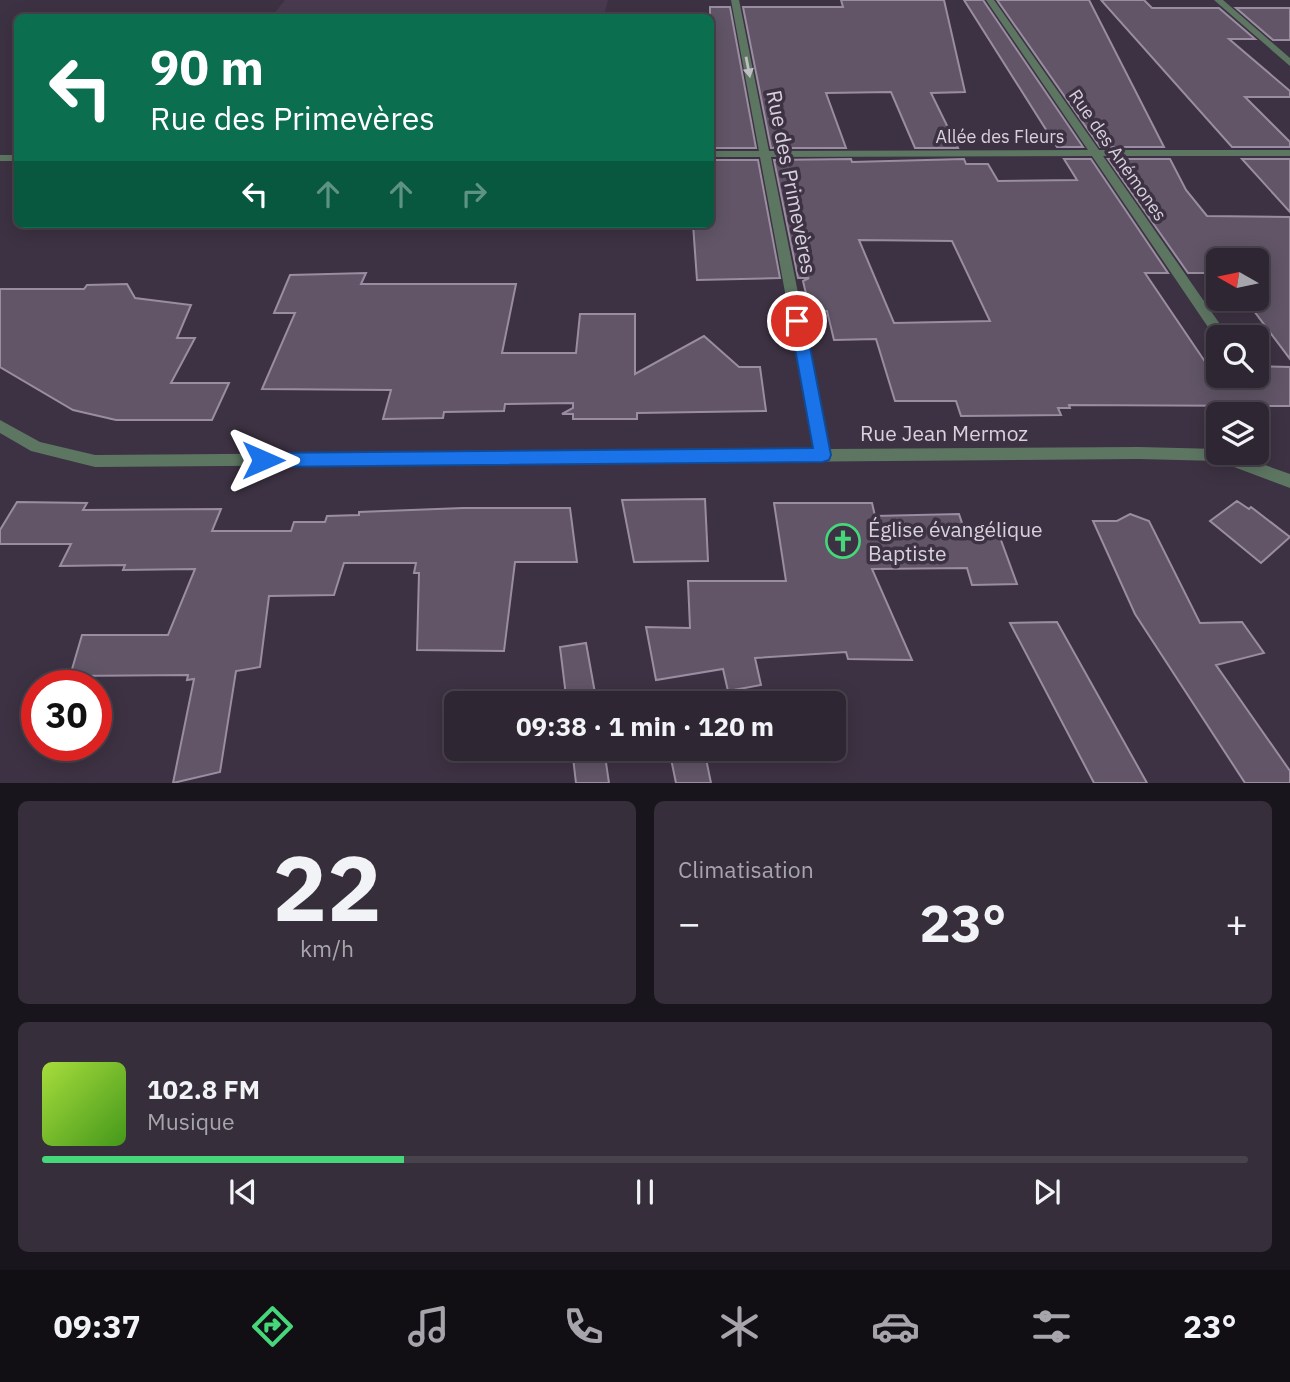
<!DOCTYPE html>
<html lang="fr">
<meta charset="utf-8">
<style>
body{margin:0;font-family:"IBM Plex Sans",sans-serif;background:#362e3a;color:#f1f3f6;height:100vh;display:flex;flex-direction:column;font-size:26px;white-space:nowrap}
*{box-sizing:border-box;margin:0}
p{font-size:23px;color:#a7a5ac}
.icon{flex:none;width:38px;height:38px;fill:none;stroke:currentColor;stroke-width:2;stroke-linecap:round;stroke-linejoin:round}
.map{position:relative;height:783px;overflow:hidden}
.sheet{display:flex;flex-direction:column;gap:18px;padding:18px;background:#19151c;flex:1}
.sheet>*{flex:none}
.top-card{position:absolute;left:14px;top:14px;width:700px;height:214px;border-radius:10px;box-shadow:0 4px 18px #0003,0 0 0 2px #49434d;background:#0b6e4f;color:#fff;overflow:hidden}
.needle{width:46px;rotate:279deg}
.controls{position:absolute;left:1206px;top:248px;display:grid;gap:14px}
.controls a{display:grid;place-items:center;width:63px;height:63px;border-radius:10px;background:#2e2632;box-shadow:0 4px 18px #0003,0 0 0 2px #49434d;font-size:35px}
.speed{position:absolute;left:21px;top:670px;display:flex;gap:14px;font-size:35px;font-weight:700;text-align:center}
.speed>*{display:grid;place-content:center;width:91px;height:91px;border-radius:50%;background:#2e2632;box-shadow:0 4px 18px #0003,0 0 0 2px #49434d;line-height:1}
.speed .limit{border:10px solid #d22;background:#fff;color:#111}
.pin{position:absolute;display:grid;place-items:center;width:60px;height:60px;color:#fff;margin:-30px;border:4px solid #fff;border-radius:50%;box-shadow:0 2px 7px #0007}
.me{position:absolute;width:77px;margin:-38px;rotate:90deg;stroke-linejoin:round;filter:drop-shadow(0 0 5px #0008)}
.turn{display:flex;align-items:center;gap:24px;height:147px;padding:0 21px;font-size:32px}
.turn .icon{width:91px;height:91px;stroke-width:2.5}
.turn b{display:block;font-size:49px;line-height:60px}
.lanes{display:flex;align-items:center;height:66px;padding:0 21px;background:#0003;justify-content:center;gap:35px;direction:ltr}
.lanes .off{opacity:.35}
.big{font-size:52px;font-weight:800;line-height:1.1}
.sheet .widget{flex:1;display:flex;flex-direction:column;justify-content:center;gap:10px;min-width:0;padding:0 24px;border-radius:10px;background:#362e3a}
.sheet .dial{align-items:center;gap:0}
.dial b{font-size:91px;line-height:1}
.song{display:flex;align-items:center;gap:21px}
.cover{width:84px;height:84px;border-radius:10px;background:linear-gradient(135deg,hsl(80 70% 55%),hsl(100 70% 35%))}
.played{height:7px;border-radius:4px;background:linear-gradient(90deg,#45d77a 30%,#49434d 30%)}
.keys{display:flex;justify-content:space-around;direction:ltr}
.heat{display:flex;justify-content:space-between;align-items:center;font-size:38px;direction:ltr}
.sheet .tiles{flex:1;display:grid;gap:18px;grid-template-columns:1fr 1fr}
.widget:last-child{grid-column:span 2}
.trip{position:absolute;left:444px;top:691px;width:402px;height:70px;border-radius:10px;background:#2e2632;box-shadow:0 4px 18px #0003,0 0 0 2px #49434d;font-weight:800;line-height:70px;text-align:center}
.tabs{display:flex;height:112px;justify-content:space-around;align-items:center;background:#120f14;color:#a7a5ac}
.tabs .icon{width:49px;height:49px}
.tabs .selected{color:#45d77a}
.tabs b{font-size:32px;color:#f1f3f6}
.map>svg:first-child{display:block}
.built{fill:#493a50}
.building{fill:#615567;stroke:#9a8da1;stroke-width:2;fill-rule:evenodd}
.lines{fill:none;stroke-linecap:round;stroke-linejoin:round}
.lane{fill:#5d7662;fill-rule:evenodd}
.street{fill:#5d7662;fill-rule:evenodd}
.oneway{fill:#bfbfc4}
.route{fill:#1a73e8;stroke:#114b97;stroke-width:2}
.labels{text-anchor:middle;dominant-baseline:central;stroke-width:7;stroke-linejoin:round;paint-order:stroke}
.far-street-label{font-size:18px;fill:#d8d1dc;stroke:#3d3243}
.street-label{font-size:21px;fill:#d8d1dc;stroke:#3d3243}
.poi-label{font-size:21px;fill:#d8d1dc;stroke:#3d3243;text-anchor:start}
</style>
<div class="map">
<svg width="1290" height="784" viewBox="0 0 1290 784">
<rect width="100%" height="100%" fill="#3d3243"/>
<path class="built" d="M285,0H608L604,15L272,16Z"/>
<path class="building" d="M841,0H944L965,92L931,93L958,148H915L891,92L826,93L846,148H771L743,7H843Z
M964,0H983L1083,147H1057Z
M997,0H1089L1164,147H1100Z
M1101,0H1144L1152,8H1219L1255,39H1229L1290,91V97H1245L1290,142V147H1232Z
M710,7H730L756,148H710Z
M1236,8H1290V40H1273Z
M851,159L852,162L964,159L966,164H988L998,181L1077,180L1064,159H1091L1168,273H1145L1208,366H1218V376H1256V366L1290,367V406L1069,405L1070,408H1058L1061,415L961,416L956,401H895L876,339L834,340L827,311H810L803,281L809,278H798L774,160ZM859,240L952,241L990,321L894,323Z
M1108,159H1170L1186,190L1207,216L1290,217V359L1245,299H1256V261H1218V273H1188Z
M1242,159H1290V212Z
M710,160H758L780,278L697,280L693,224H710Z
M366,273L361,284H516L502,353H576L580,314H635V374L704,336L739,367H760L766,411L637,413V419H573V414H562L573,408V403L505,404L504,411L444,412L443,418L383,419L391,390L262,389L295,313H274L290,275Z
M127,284L135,298L191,305L177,338H195L171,383H229L212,420H116L73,410L0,367V289H84L87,285Z
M705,499L708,561L634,562L622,500Z
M1237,501L1249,509L1251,507L1290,537L1261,563L1210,521Z
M17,502L87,503L83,510L221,509L212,531H291L294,522H325L327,516L359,515V512L463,508H570L577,562H515L504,651L417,650L419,573H414L416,563H344L334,595L269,596L260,667L236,671L220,772L173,783L194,679L187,680L188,675L70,676L82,635H168L195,569L123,570L125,565L60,566L71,544H0V530Z
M774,503H872L875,516L959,514L965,532H998L1017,584L972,585L967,568L872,569L912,660L848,659L846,652L755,658L761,685L728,691L723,669L656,680L646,627L690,628L688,581H786Z
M1130,514L1149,521L1200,623L1242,622L1264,653L1216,665L1290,771V783H1245L1135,614L1093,521H1117Z
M1057,622L1147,783H1094L1010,623Z
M586,643L597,704H567L560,647Z
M572,749H604L609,783H576Z
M669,749H704L711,783H676Z"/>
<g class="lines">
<path class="lane" d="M1139,447L1218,449V453H1231L1290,474V488L1218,461L1139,459L1134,457L1132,453L1134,449Z"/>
<path class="street" d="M731,0H739L769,151L1088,150L986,0H994L1099,150H1290V156H1103L1222,327L1224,330L1217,335L1212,333L1092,156L771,157L829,449L1139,447L1144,449L1146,453L1144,457L1139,459L95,467L31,451L0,433V420L40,442L95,455L814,449L760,157H710V151H759Z
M1214,0H1223L1290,58V66Z
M0,155H18V161H0Z"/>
</g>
<defs><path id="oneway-solid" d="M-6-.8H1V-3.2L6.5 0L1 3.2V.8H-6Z" transform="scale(1.75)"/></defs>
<use class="oneway" href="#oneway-solid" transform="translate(748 67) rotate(79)"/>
<path class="route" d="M797,316L805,321L831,455L829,460L823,462L263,467L257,465L254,460L257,455L263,453L813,448L790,321Z"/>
<defs>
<g id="church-ring" transform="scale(1.75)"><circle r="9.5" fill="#3d3243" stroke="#45d77a" stroke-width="1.5"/><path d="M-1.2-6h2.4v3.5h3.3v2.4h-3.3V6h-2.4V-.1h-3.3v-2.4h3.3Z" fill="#45d77a"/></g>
</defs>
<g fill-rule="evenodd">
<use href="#church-ring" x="843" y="541"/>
</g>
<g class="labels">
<g class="far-street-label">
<text x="1000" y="136">Allée des Fleurs</text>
<text transform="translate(1118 155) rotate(55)">Rue des Anémones</text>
</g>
<g class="street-label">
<text transform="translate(792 182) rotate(79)">Rue des Primevères</text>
<text x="944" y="433">Rue Jean Mermoz</text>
</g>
<g class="poi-label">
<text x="868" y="529">Église évangélique<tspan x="868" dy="24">Baptiste</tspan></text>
</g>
</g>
</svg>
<div class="controls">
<a><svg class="needle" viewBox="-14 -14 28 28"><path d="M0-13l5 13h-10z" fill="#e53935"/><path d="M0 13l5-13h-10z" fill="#a7a5ac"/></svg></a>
<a><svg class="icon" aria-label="search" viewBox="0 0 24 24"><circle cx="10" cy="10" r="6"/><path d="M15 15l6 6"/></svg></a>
<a><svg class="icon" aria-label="layers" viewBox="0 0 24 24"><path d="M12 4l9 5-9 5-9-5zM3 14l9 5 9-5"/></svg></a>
</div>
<div class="speed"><div class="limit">30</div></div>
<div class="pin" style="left:797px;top:321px;background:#d93025"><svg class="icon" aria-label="arrive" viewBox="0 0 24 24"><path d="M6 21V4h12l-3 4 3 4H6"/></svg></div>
<svg class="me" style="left:263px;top:460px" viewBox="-20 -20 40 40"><path d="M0-17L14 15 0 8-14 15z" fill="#1a73e8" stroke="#fff" stroke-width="4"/></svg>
<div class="trip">09:38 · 1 min · 120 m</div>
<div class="top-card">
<div class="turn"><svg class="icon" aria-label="left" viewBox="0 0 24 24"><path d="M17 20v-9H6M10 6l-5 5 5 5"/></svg><div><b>90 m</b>Rue des Primevères</div></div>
<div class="lanes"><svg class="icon" aria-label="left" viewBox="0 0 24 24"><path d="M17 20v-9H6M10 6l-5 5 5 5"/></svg><svg class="icon off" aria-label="ahead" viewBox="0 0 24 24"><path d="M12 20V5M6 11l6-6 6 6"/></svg><svg class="icon off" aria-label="ahead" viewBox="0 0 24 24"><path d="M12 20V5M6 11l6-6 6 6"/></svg><svg class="icon off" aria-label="right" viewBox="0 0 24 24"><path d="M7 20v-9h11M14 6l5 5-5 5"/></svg></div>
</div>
</div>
<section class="sheet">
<div class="tiles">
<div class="widget dial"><b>22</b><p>km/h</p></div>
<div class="widget"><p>Climatisation</p>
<div class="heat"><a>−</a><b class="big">23°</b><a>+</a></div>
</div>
<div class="widget">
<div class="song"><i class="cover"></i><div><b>102.8 FM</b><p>Musique</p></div></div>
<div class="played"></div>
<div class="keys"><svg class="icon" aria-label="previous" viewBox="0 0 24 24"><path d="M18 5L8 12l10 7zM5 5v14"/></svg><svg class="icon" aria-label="pause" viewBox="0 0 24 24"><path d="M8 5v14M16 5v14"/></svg><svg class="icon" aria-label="next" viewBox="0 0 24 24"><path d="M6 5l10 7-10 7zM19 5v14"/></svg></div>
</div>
</div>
</section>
<nav class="tabs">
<b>09:37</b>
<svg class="icon selected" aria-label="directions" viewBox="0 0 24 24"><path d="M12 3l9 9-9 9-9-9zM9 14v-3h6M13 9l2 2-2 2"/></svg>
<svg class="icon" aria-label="music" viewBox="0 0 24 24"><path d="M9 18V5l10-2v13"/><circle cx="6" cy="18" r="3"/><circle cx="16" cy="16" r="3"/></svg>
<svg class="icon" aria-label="phone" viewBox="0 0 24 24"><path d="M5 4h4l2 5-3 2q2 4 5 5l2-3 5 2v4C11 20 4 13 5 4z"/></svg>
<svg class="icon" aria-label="climate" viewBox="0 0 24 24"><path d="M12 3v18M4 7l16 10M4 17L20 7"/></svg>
<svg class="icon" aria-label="car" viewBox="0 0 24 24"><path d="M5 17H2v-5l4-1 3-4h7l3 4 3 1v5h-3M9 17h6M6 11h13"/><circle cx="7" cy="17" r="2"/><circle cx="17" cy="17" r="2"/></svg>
<svg class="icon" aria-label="filters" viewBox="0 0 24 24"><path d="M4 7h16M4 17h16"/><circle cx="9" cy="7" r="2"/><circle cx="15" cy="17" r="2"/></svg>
<b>23°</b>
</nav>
